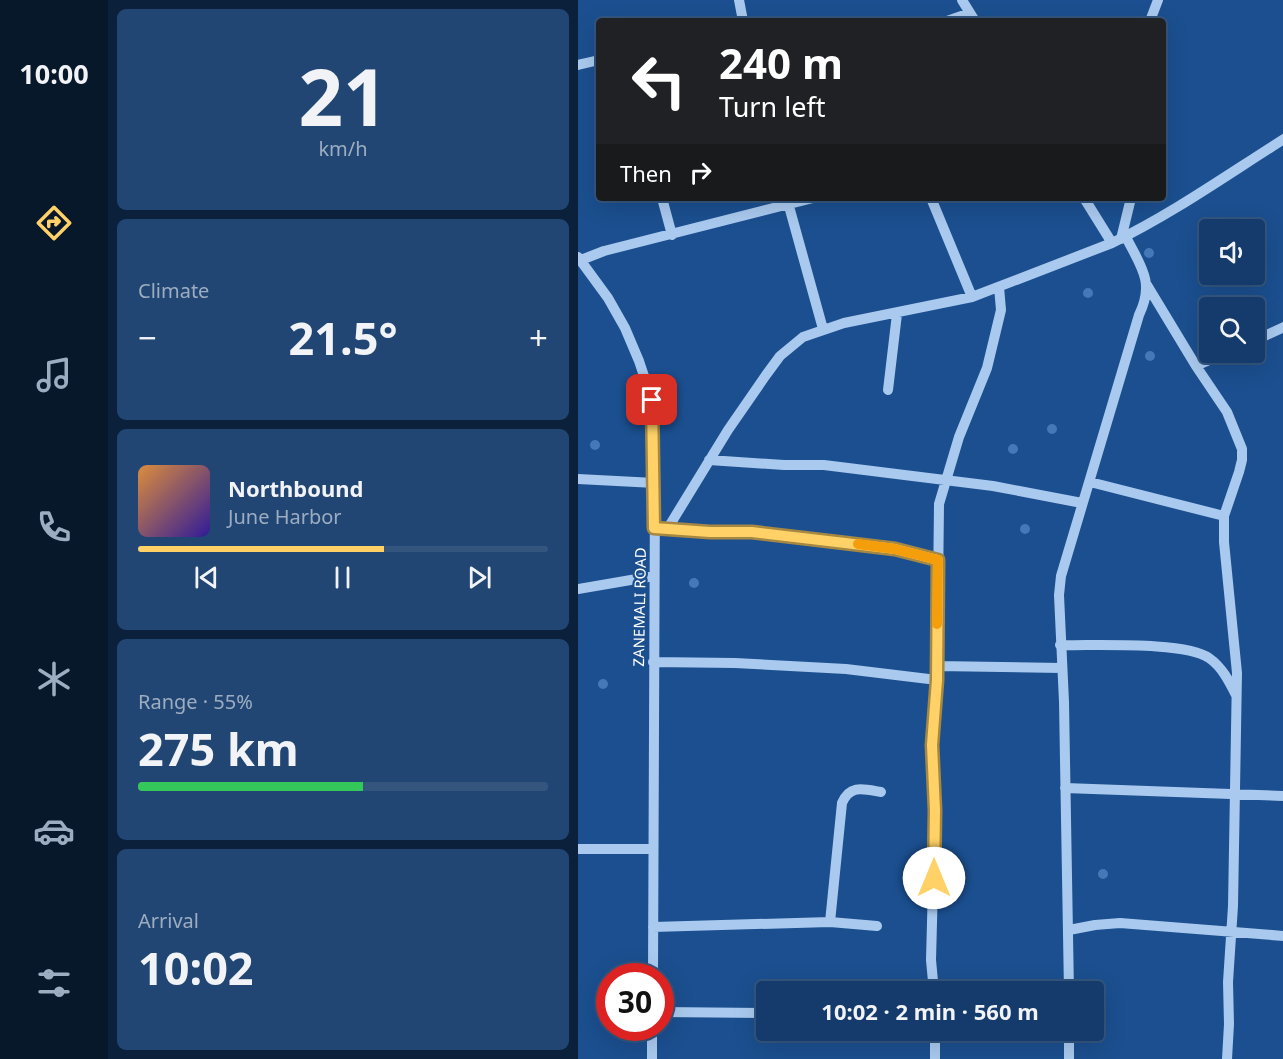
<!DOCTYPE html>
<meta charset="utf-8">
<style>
body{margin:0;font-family:"Noto Sans",sans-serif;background:#214673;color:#f1f3f6;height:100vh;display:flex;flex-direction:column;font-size:22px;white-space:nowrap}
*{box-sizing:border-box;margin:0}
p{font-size:20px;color:#9dadc1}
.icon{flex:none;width:33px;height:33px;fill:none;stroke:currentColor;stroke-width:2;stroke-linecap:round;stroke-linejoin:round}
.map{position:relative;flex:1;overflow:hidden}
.panel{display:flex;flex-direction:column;gap:9px;padding:9px;background:#0b203b;width:470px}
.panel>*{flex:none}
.top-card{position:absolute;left:18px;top:18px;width:570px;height:183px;border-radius:6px;box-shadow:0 6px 24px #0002,0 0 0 2px #33557e;background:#202124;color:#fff;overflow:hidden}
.tools{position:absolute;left:621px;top:219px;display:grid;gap:12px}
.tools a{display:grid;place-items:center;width:66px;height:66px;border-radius:6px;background:#143b6b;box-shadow:0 6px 24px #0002,0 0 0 2px #33557e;font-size:30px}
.speed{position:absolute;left:18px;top:963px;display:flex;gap:12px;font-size:30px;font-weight:700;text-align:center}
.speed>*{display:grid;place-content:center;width:78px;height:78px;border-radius:50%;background:#143b6b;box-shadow:0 6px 24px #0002,0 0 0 2px #33557e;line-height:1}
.speed .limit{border:9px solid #d22;background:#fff;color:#111}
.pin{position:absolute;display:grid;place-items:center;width:51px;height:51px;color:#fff;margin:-26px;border-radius:12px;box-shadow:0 3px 9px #0006}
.me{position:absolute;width:66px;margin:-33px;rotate:0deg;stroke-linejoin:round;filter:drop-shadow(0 0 4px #0008)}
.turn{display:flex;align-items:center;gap:21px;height:126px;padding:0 24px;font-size:27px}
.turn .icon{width:78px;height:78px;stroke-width:2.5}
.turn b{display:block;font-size:42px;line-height:51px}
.then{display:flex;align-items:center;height:57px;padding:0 24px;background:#0003;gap:12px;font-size:22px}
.big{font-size:45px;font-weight:700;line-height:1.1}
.panel .tile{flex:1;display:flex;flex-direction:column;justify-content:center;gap:9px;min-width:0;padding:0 21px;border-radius:9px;background:#214673}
.panel .dial{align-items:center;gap:0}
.dial b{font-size:78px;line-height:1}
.song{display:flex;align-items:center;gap:18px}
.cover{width:72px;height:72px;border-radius:9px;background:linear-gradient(135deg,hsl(30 70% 55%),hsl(250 70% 35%))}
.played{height:6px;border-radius:3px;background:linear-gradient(90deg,#ffd166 60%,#33557e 60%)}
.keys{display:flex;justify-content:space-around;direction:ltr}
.heat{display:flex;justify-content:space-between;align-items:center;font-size:33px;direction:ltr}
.charge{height:9px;border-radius:4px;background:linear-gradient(90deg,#34c759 55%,#33557e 0)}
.trip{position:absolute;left:178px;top:981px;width:348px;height:60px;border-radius:6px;background:#143b6b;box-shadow:0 6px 24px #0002,0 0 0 2px #33557e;font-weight:700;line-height:60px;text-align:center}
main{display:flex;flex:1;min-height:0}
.tabs{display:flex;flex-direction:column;width:108px;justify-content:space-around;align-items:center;background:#08182b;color:#9dadc1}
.tabs .icon{width:42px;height:42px}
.tabs .on{color:#ffd166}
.tabs b{font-size:27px;color:#f1f3f6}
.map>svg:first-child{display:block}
.building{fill:#4478b7}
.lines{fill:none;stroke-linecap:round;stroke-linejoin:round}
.minor{stroke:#a9c9ee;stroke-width:10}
.route-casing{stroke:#a68842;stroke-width:15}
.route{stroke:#ffd166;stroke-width:10}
.slow{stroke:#f59e0b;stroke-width:10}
.labels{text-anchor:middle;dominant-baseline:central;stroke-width:4.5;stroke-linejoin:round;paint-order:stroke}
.street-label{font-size:15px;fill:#fff;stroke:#1b4f8f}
</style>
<main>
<nav class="tabs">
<b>10:00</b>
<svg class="icon on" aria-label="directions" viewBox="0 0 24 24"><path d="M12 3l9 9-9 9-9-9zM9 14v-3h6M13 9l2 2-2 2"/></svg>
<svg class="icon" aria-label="music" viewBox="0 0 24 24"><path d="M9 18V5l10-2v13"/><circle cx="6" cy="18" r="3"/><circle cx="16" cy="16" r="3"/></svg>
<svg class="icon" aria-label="phone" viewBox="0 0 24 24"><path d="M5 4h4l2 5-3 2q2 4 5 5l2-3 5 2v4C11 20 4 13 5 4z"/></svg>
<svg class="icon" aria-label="climate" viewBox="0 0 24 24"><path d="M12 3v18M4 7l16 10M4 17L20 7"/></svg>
<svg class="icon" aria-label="car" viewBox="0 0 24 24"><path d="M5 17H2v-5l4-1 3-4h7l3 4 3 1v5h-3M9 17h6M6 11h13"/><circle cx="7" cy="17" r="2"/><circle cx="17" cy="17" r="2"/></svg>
<svg class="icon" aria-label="filters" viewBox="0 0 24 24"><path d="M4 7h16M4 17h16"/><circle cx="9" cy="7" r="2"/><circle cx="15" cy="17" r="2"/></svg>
</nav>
<section class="panel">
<div class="tile dial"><b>21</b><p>km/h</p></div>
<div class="tile"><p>Climate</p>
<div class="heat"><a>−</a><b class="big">21.5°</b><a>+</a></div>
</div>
<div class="tile">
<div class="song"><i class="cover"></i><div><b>Northbound</b><p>June Harbor</p></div></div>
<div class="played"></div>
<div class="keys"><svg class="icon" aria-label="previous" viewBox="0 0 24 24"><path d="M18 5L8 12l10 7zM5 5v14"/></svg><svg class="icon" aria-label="pause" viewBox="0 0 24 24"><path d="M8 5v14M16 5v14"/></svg><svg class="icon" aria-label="next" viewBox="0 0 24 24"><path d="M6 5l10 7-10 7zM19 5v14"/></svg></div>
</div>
<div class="tile"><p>Range · 55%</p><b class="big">275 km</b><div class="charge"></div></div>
<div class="tile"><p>Arrival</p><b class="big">10:02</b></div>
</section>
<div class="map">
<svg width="706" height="1059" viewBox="0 0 706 1059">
<rect width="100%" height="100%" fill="#1b4f8f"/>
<path class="building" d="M566 253a5 5 0 1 1 10 0a5 5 0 1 1-10 0Z
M505 293a5 5 0 1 1 10 0a5 5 0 1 1-10 0Z
M567 356a5 5 0 1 1 10 0a5 5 0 1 1-10 0Z
M469 429a5 5 0 1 1 10 0a5 5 0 1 1-10 0Z
M12 445a5 5 0 1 1 10 0a5 5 0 1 1-10 0Z
M430 449a5 5 0 1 1 10 0a5 5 0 1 1-10 0Z
M442 529a5 5 0 1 1 10 0a5 5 0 1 1-10 0Z
M111 583a5 5 0 1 1 10 0a5 5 0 1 1-10 0Z
M20 684a5 5 0 1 1 10 0a5 5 0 1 1-10 0Z
M520 874a5 5 0 1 1 10 0a5 5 0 1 1-10 0Z
M518 1028a5 5 0 1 1 10 0a5 5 0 1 1-10 0Z"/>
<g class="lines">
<path class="minor" d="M161,0L165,21
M384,0L397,21
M369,21L392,13
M572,21L580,0
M0,65L21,60
M84,198L94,235
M353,198L394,297
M506,198L534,243
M209,199L245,329
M543,239L553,198
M0,257L30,298L47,328L61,361L74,400L77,483L75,976
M3,260L26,251L235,198
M569,285L618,366L649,412L664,449V460L661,472L646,516V542L659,673L655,906L650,982L651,1024L649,1059
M676,341L706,327
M618,366L649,352
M310,390L319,314
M131,460L206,465H246L415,486L504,503
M0,479L77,483
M512,482L646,516
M76,528H90L150,430L188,375L202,356L225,337L266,323L394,297L534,243C594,214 649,175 706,139
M90,528L107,531L174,532L267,543L317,549L360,560
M0,589L76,576
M482,645C514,646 608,641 631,658C644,667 651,681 658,695
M75,662L157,663L268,669L359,680
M359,666L484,668
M487,788L706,796
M0,849H75
M252,922L264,803C272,784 286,789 303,792
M75,927L252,922L299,926
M491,930L517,925L542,923L706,936
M356,992L353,960L357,810L354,745L359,680L361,504L381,437L409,368L423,310L421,287
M491,992L486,702L481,595L483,576L561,315C577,282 563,267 548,237
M82,1012L189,1013
M357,1030V1059
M491,1030V1059
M74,1059V1028"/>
</g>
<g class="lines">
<g class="route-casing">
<path id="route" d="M74,400L76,528L132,532H174L267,543L317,549L360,560L359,680L354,745L357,810L356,878"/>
</g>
<use href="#route" class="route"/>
<path class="slow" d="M280,544L317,549L360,560L359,624"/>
</g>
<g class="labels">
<g class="street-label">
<text transform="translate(61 607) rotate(-89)">ZANEMALI ROAD</text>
</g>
</g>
</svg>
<div class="tools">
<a><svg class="icon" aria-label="sound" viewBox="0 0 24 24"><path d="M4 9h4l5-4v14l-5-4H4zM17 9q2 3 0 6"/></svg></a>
<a><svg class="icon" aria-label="search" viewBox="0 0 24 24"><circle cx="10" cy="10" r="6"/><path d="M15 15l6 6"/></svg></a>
</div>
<div class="speed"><div class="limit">30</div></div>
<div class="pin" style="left:74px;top:400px;background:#d93025"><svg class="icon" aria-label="arrive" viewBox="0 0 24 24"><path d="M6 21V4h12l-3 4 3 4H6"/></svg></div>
<svg class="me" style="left:356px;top:878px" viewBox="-20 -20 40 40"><circle r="19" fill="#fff"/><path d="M0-13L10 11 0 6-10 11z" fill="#ffd166"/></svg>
<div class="trip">10:02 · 2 min · 560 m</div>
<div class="top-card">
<div class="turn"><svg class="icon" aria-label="left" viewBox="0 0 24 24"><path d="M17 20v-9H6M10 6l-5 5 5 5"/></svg><div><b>240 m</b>Turn left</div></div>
<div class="then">Then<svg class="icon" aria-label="right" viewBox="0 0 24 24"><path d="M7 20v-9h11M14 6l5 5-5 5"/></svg></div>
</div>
</div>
</main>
